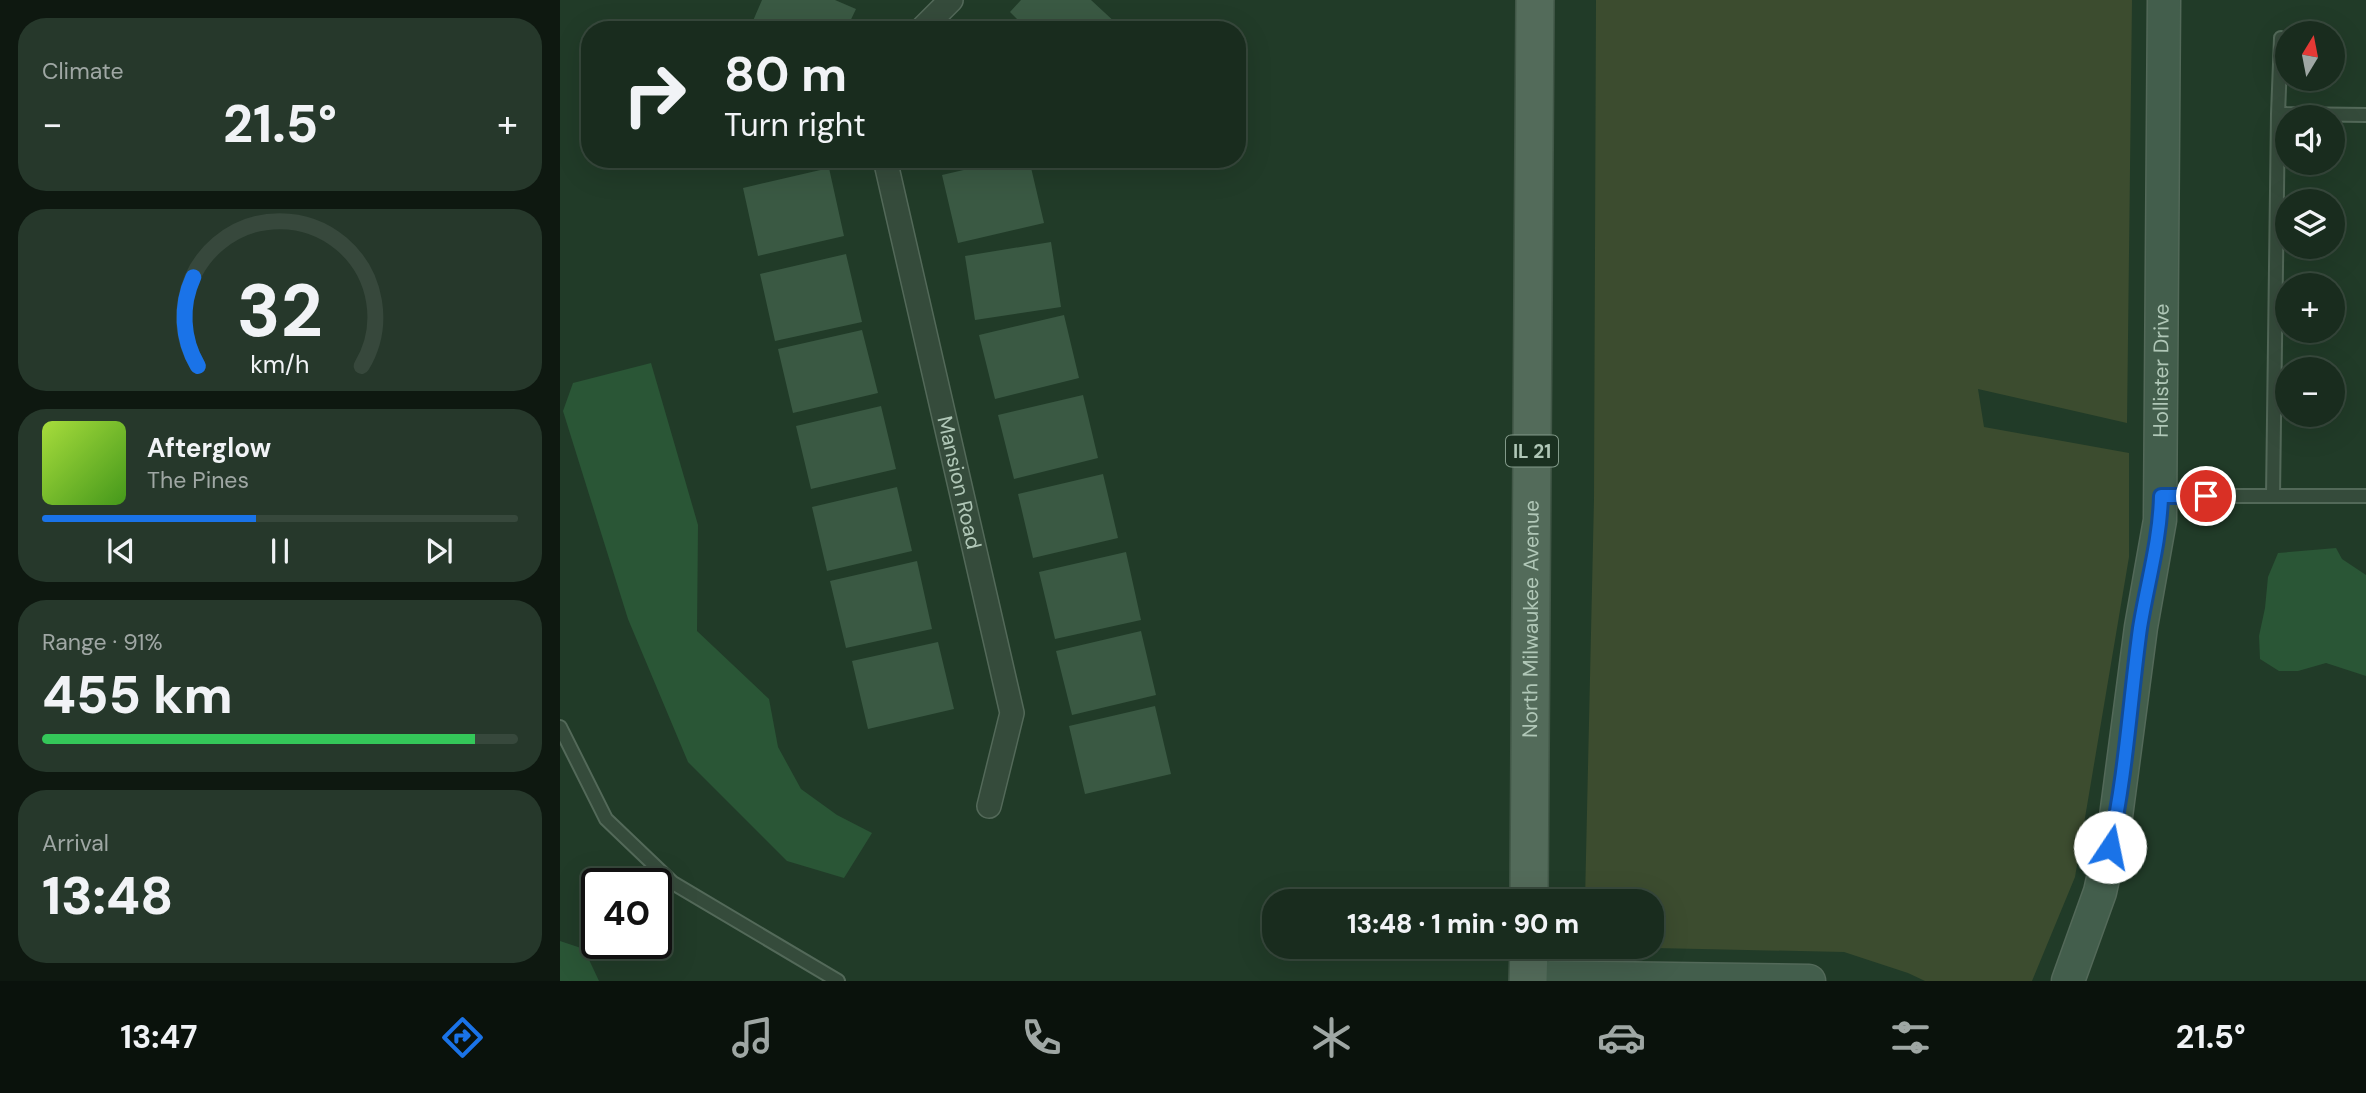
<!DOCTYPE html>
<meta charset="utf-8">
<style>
body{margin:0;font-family:"DM Sans",sans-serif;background:#26382b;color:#f1f3f6;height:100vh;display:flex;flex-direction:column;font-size:26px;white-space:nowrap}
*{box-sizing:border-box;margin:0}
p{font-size:23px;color:#9fa7a4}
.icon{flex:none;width:38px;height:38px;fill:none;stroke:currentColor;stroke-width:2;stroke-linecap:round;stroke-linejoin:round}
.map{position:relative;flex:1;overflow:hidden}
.drawer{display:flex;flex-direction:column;gap:18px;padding:18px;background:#0e1810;width:560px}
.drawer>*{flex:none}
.top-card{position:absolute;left:21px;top:21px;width:665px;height:147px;border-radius:28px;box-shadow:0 7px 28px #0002,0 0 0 2px #37483c;background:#192c1e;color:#f1f3f6;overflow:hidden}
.needle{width:46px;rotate:10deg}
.buttons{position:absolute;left:1715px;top:21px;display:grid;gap:14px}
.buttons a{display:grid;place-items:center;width:70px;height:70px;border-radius:50%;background:#192c1e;box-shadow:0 7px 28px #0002,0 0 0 2px #37483c;font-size:35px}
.speed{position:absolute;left:21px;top:868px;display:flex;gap:14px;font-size:35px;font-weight:700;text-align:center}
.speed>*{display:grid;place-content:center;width:91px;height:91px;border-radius:50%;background:#192c1e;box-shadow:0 7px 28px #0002,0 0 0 2px #37483c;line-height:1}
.speed .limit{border:4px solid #111;border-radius:10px;background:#fff;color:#111}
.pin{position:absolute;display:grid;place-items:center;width:60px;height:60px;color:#fff;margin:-30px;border:4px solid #fff;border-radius:50%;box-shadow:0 2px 7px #0007}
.me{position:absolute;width:77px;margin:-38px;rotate:11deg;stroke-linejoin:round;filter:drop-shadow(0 0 5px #0008)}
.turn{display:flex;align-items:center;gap:24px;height:147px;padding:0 28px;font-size:32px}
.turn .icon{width:91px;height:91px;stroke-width:2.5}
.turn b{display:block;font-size:49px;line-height:60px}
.big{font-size:52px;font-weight:800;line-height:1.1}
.drawer .tile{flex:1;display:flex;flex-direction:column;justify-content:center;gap:10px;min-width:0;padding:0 24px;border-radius:28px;background:#26382b}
.drawer .dial{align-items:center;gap:0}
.dial svg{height:182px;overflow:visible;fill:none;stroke:#37483c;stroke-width:7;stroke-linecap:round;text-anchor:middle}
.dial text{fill:#f1f3f6;stroke:none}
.song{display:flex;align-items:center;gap:21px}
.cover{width:84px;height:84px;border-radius:10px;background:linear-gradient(135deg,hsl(80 70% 55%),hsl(100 70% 35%))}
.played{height:7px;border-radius:4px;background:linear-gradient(90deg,#1a73e8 45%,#37483c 45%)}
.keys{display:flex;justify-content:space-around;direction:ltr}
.heat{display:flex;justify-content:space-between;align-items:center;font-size:38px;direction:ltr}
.charge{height:10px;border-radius:5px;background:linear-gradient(90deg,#34c759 91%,#37483c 0)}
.trip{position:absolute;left:702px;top:889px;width:402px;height:70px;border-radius:28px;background:#192c1e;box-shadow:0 7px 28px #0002,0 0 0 2px #37483c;font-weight:800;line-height:70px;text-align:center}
.tabs{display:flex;height:112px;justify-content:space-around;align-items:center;background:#0a120c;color:#9fa7a4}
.tabs .icon{width:49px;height:49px}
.tabs .selected{color:#1a73e8}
.tabs b{font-size:32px;color:#f1f3f6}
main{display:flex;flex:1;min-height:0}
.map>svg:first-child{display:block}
.green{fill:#3c4c2f}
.water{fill:#2a5636}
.building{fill:#3a5943}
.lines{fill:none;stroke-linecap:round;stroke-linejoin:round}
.lane-casing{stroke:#536959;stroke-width:16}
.street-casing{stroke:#536959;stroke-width:26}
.secondary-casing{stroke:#536959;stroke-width:35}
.primary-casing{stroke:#415747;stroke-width:40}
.lane{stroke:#354b3b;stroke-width:12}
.street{stroke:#354b3b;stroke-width:23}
.secondary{stroke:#435e4c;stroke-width:32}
.primary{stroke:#536b5a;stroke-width:37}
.route-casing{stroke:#114b97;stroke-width:18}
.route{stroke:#1a73e8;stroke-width:12}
.labels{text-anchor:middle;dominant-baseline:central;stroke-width:7;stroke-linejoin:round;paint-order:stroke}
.shield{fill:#1a3020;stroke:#839a8a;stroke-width:2}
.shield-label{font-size:19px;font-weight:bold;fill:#b0c7b7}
.street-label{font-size:21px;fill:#b0c7b7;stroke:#1a3020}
</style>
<main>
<section class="drawer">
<div class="tile"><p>Climate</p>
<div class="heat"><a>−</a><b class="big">21.5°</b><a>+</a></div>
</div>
<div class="tile dial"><svg viewBox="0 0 100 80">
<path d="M14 69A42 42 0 1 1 86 69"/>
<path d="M14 69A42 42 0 0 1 12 30" stroke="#1a73e8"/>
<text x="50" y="56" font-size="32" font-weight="700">32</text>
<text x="50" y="72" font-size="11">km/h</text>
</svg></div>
<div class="tile">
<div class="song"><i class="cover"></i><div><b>Afterglow</b><p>The Pines</p></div></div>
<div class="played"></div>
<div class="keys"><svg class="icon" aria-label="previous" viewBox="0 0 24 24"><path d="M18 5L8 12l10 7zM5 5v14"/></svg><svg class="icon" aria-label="pause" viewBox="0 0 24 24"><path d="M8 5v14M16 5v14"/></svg><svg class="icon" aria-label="next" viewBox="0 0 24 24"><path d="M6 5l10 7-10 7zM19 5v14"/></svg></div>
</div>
<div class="tile"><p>Range · 91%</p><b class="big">455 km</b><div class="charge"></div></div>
<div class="tile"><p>Arrival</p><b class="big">13:48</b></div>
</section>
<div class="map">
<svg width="1806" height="981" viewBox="0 0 1806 981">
<rect width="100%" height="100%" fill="#213b28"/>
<path class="green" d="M1036,0H1572L1567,423L1418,389L1424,427L1569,453V557L1515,877L1472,981H1365L1348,973L1284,952L1050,947H1092V901H1025L1034,499Z"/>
<path class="water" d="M91,363L138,525L137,631L209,699L218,747L241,789L277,815L312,833L284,878L227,861L128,762L68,619L3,411L13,383Z
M1776,548L1782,559L1806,575V676L1766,663L1738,671H1719L1700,659L1699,636L1705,608L1708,577L1718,553Z
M0,941L24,949L39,981H0Z"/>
<path class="building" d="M202,0H275L296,9L286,30H189Z
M461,0H531L558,25L553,30H468L450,12Z
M451,159H469L484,223L398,243L382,175Z
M269,168L284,236L198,256L183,188Z
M491,242L501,307L415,320L405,256Z
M286,254L302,322L215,341L200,274Z
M504,315L519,378L435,399L419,335Z
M302,330L318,393L233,413L218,349Z
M523,395L538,458L454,479L438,415Z
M321,406L336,469L251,489L236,426Z
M543,474L558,538L473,558L458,494Z
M337,487L352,551L267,571L252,507Z
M566,552L581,620L495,639L479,572Z
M357,561L372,629L286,648L270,581Z
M581,631L596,695L512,715L496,651Z
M378,642L394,709L308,729L292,661Z
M595,706L611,774L525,794L509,726Z"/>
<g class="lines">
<g class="lane-casing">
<path id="lane" d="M1718,114L1721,38
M1601,496H1806
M1713,496L1718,114L1806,115
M0,727L46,819L113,883L278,981"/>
</g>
<g class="street-casing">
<g id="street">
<path d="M361,30L391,0"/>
<path id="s1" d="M325,159L452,713L429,806"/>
</g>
</g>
<g class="secondary-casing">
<g id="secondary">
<path d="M968,977L1249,981"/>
<path id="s2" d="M1508,981L1540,892L1555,824L1581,627L1600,520L1604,0"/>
</g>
</g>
<g class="primary-casing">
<g id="primary">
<path id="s3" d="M969,901L975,0"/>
<path d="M968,981L969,947"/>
</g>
</g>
<use href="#lane" class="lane"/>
<use href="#street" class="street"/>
<use href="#secondary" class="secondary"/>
<use href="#primary" class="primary"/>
</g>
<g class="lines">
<g class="route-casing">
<path id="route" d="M1550,847C1566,775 1570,701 1580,628C1587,584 1600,541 1601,496H1646"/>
</g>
<use href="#route" class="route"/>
</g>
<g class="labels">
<rect class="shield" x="946" y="435.5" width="52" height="31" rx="5"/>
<g class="shield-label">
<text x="972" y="451">IL 21</text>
</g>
<g class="street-label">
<text stroke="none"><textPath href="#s2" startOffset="621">Hollister Drive</textPath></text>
<text stroke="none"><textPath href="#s1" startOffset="332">Mansion Road</textPath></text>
<text stroke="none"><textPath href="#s3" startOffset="282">North Milwaukee Avenue</textPath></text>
</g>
</g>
</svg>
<div class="buttons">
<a><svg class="needle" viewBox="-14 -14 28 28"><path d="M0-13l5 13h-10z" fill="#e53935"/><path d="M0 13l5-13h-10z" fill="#9fa7a4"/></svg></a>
<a><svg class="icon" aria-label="sound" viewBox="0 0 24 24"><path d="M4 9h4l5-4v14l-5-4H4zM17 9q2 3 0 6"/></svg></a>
<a><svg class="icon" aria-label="layers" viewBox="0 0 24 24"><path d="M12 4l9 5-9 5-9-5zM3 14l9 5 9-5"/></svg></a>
<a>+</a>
<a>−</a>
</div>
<div class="speed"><div class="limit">40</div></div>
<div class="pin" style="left:1646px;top:496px;background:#d93025"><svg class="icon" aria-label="arrive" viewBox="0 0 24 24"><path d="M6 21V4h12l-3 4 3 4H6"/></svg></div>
<svg class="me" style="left:1550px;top:847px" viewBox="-20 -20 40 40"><circle r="19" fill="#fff"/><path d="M0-13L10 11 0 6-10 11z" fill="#1a73e8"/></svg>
<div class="trip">13:48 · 1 min · 90 m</div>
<div class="top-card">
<div class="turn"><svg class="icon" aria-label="right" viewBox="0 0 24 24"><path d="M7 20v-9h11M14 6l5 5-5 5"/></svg><div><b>80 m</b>Turn right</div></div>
</div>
</div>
</main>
<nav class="tabs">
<b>13:47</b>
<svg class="icon selected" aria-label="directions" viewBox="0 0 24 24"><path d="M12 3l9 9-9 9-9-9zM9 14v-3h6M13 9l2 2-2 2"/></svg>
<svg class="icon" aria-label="music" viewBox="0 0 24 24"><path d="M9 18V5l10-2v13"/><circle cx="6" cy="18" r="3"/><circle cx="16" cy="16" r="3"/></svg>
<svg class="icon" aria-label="phone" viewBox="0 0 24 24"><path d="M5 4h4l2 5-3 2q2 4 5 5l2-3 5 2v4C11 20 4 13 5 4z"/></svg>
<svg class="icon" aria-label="climate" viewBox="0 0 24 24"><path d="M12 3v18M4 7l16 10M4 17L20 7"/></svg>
<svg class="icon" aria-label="car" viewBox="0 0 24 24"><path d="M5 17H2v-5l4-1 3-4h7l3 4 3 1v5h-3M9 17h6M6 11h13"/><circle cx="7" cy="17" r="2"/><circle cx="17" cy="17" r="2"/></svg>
<svg class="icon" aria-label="filters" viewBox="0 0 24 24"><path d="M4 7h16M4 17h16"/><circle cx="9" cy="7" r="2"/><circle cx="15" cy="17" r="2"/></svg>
<b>21.5°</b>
</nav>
